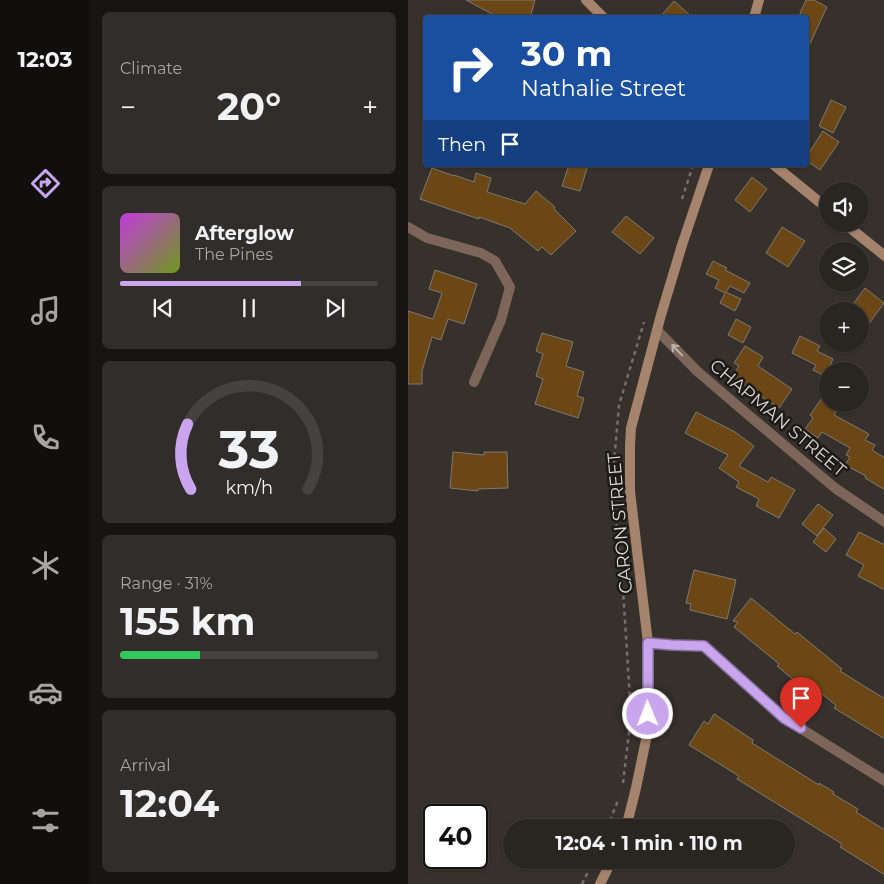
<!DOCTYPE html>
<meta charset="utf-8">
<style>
body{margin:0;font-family:Montserrat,sans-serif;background:#312d2a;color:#f1f3f6;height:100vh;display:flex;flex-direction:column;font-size:19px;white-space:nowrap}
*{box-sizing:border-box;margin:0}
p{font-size:16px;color:#a5a5a5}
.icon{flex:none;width:28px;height:28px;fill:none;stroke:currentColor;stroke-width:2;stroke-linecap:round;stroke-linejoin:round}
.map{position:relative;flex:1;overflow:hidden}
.sheet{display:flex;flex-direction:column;gap:12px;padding:12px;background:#171412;width:318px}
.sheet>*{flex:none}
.top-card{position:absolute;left:15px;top:15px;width:386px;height:152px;border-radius:5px;box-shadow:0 1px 4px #0004,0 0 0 1px #45423f;background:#1a4fa0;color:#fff;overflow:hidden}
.tools{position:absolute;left:411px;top:182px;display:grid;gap:10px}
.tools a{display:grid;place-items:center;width:50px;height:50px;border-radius:50%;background:#292521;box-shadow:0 1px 4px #0004,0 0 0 1px #45423f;font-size:25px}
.speed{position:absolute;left:15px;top:804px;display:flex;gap:10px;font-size:25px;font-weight:700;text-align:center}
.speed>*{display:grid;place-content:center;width:65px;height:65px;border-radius:50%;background:#292521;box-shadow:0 1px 4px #0004,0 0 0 1px #45423f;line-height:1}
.speed .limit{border:2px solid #111;border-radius:8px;background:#fff;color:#111}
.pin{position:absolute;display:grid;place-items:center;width:42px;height:42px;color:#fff;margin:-51px -21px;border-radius:50% 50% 50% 0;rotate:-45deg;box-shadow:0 0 5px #0007}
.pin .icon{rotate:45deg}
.me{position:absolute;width:55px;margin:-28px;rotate:359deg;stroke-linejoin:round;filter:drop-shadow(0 0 4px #0008)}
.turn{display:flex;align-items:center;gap:18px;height:105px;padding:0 15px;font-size:22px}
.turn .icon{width:65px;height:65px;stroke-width:2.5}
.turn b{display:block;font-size:35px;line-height:42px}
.then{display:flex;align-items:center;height:48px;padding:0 15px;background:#0003;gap:10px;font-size:19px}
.big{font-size:38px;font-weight:700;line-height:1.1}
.sheet .widget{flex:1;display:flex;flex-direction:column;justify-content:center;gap:8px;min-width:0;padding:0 18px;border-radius:8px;background:#312d2a}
.sheet .dial{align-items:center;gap:0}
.dial svg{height:130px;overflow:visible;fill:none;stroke:#45423f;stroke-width:7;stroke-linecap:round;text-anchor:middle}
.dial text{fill:#f1f3f6;stroke:none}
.song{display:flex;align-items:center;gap:15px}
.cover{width:60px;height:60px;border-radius:8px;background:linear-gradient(135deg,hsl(290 70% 55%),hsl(80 70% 35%))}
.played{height:5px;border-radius:2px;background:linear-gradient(90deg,#c9a5ee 70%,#45423f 70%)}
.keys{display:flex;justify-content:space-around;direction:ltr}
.heat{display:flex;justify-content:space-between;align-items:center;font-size:28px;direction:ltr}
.charge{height:8px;border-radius:4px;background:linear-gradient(90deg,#34c759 31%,#45423f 0)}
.trip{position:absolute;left:95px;top:819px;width:292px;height:50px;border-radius:25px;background:#292521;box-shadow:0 1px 4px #0004,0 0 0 1px #45423f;font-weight:700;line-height:50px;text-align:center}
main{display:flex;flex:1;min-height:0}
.dock{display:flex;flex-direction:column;width:90px;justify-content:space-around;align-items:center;background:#100f0d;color:#a5a5a5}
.dock .icon{width:35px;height:35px}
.dock .on{color:#c9a5ee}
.dock b{font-size:22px;color:#f1f3f6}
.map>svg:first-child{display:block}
.building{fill:#6b4716;stroke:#7f7973}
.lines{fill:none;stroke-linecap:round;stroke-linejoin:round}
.path{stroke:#75706b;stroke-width:2.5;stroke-dasharray:4 4;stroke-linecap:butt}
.street{stroke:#7d6659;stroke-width:10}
.secondary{stroke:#a6836d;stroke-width:10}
.oneway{stroke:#bdb4ae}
.route-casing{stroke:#836b9b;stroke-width:12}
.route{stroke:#c9a5ee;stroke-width:9}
.labels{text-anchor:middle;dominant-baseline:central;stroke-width:5;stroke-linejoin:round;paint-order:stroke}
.street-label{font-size:18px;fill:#d9d6d2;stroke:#1c1a17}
</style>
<main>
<nav class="dock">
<b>12:03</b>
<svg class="icon on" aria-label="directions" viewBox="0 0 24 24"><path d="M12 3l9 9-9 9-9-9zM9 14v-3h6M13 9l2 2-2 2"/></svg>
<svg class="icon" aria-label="music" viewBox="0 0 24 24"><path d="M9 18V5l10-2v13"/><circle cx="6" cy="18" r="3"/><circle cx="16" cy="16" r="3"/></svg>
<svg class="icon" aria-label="phone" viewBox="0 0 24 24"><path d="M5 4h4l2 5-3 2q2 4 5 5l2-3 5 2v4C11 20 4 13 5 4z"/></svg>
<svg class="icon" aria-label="climate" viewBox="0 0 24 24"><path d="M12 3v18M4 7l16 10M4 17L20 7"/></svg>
<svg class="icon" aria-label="car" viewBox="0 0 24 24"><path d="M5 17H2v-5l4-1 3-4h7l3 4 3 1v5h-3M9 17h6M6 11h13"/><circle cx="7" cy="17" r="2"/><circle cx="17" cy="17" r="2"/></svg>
<svg class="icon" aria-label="filters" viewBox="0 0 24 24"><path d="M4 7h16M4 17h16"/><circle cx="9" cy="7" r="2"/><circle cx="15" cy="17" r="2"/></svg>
</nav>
<section class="sheet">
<div class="widget"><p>Climate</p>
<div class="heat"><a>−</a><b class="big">20°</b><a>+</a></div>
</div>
<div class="widget">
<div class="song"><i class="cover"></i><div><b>Afterglow</b><p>The Pines</p></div></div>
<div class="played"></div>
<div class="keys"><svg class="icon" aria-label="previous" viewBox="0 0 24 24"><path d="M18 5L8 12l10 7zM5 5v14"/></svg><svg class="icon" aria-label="pause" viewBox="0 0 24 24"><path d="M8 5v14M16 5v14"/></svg><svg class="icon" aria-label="next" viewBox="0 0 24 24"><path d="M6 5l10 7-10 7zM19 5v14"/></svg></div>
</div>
<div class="widget dial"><svg viewBox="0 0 100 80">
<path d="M14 69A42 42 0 1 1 86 69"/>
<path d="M14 69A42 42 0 0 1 12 29" stroke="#c9a5ee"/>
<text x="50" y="56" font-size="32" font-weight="700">33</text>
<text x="50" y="72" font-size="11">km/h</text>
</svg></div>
<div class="widget"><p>Range · 31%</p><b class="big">155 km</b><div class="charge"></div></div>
<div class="widget"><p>Arrival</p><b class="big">12:04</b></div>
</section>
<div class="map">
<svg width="477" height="884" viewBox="0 0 477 884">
<rect width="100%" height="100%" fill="#37312c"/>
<path class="building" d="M58,0H127L122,18H83L84,14Z
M398,0H406L419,7L399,50V18H390Z
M266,1L285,18H251Z
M423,100L438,107L425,133L411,126Z
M415,131L431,142L412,170L399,161V156Z
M161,165H180L172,191L154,186Z
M24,168L46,176V175L66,182L68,173L83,178L79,192L117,204L128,191L147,207L146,209L168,231L143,255L134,247L130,251L102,228L71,217V219L47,211L12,199Z
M344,177L359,189L342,212L327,200Z
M218,216L246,238L232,254L204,232Z
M374,227L397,241L380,267L358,253Z
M305,261L319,268L317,270L342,283L336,293L322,286L318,292L333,299L327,311L312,303L317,293L307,288L311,280L298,274Z
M27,270L69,284L56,324L40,319L33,340L24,337L14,371V384H0V311L25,319L34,293L21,289Z
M457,288L476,303L460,325L452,319V311H440Z
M328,319L343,327L335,343L320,335Z
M134,333L165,342L158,366L176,372L169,396L176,398L170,418L127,404L135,379L128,376L135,354L128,351Z
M392,336L412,346L409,351L425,359L417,376L405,370L408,365L384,353Z
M337,346L355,357L350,366L384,389L371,408L324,377L331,366L326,363Z
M414,398L420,402V404H422L430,409L426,415L461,434L457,440L467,445L464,450L477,458V490L457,478L458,476L437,465L442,457L438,455L442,448L414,432L410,438L397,429L405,418L402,415Z
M288,412L327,432L346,446L331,466L360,482L363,477L387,490L371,518L348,506L351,499L328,487L331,482L311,468L320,455L277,433Z
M45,452L76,455V452H99L100,488L70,489V491L42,488Z
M410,504L425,515L409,536L394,524Z
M416,528L428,539L418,552L405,542Z
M451,532L477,545V590L450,576L456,565L438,555Z
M286,570L328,580L319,619L282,610L283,604L278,603Z
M343,598L387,634L389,632L434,669L432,671L477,699V739L426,708L428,705L409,690L404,695L369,666L371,664L326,627L330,622L325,621Z
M306,714L345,740L344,743L411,785V783L426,792L425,794L450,809L448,812L477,830V875L432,847L434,844L329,779L331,776L281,745L296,721L300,724Z"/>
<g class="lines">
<path class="path" d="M274,199L285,165
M215,783L223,715L214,574L204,485L211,405L236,322
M199,828L211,798
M174,884L186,860"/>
<path class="street" d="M0,227L19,238L73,253L87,261L102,287L93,320L66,382
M249,330L289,371L331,407L427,488L477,522
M240,643L264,645L296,646L376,718L477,781"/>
<path class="secondary" d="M178,0L196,18
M346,18L351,0
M366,165L420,209
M437,224L477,256
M218,828L228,788L240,730V643L222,491V446L223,428L253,315L274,245L301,165
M192,884L204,860"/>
</g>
<defs><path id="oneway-shaft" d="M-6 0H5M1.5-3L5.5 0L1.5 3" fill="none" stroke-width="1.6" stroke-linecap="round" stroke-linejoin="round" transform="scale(1.25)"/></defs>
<use class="oneway" href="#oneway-shaft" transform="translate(269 350) rotate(-134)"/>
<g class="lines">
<g class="route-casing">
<path id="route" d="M240,714V643L264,645L296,646L376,718L393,728"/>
</g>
<use href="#route" class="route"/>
</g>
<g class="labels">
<g class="street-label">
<text transform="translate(370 418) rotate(40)">CHAPMAN STREET</text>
<text transform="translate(212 523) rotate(-95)">CARON STREET</text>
</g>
</g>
</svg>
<div class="tools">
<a><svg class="icon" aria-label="sound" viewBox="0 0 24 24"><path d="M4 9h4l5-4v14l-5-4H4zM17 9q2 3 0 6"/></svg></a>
<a><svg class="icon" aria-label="layers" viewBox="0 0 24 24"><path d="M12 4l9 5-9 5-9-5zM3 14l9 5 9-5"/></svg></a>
<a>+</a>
<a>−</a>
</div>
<div class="speed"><div class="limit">40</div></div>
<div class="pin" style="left:393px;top:728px;background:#d93025"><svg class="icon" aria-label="arrive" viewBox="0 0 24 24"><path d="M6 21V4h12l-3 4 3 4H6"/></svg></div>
<svg class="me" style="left:240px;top:714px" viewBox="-20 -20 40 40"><circle r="17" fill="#c9a5ee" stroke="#fff" stroke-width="3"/><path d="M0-11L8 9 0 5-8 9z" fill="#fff"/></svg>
<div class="trip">12:04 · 1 min · 110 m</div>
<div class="top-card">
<div class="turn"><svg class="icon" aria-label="right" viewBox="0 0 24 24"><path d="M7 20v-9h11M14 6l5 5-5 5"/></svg><div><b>30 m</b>Nathalie Street</div></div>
<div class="then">Then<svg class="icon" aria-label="arrive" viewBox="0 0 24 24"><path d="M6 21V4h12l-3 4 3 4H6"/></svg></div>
</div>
</div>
</main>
